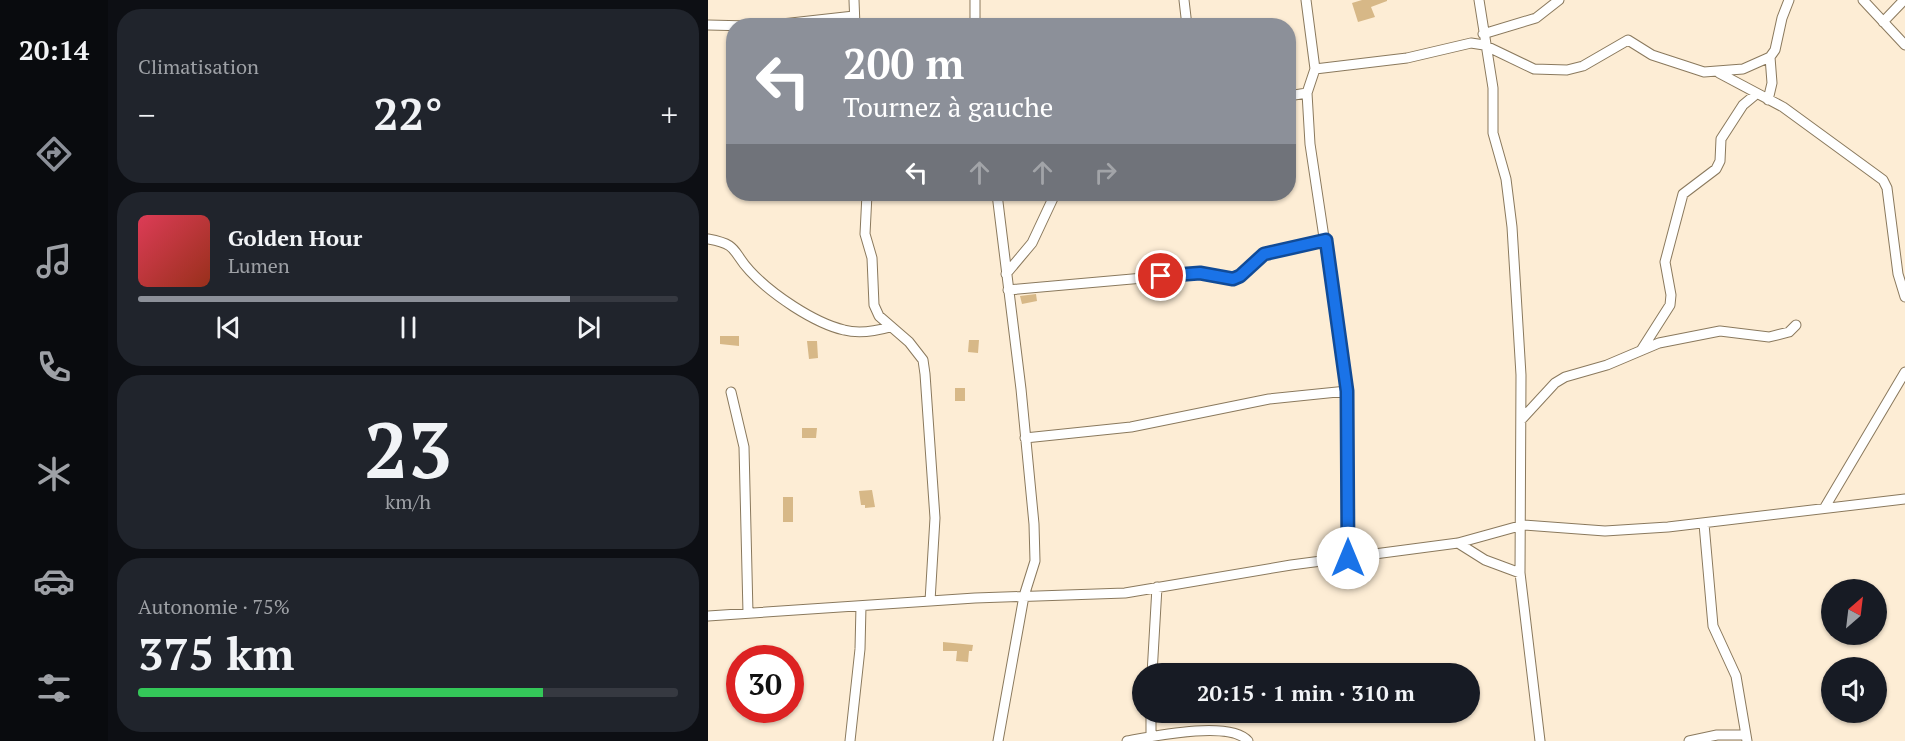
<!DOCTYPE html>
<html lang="fr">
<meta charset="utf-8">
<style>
body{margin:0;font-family:"PT Serif",serif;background:#20242c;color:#f1f3f6;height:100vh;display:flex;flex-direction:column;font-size:22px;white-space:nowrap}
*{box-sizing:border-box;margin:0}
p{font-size:20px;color:#9ea1a6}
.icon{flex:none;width:33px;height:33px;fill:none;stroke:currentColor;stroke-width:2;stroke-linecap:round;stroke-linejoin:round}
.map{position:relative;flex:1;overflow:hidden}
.drawer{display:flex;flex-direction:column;gap:9px;padding:9px;background:#0d0f14;width:600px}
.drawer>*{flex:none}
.banner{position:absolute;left:18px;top:18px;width:570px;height:183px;border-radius:24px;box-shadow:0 2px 4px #0004;background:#8c9099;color:#fff;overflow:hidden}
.needle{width:39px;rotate:28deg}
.controls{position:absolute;left:1113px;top:579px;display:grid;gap:12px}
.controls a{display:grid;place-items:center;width:66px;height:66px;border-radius:50%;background:#171b24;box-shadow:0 2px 4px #0004;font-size:30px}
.speed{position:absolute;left:18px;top:645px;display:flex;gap:12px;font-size:30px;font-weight:700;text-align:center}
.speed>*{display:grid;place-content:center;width:78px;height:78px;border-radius:50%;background:#171b24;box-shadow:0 2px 4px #0004;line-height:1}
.speed .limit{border:9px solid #d22;background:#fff;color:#111}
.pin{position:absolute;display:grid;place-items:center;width:51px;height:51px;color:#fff;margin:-26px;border:3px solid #fff;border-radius:50%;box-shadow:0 2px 6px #0007}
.me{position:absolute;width:66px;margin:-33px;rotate:0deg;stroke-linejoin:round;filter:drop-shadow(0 0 4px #0008)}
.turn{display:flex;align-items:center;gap:21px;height:126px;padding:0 18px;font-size:27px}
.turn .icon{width:78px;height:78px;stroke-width:2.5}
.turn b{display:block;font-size:42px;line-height:51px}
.lanes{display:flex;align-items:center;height:57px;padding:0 18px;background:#0003;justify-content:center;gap:30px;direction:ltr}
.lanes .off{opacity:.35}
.big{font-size:45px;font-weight:600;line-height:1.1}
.drawer .tile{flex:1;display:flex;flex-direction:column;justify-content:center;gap:9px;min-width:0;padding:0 21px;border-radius:24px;background:#20242c}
.drawer .dial{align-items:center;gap:0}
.dial b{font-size:78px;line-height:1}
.song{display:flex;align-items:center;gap:18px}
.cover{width:72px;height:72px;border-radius:9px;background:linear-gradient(135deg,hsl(350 70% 55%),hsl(10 70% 35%))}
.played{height:6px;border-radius:3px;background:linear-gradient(90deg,#8c9099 80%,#363941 80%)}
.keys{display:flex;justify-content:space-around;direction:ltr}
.heat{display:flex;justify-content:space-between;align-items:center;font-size:33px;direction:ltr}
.charge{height:9px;border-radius:4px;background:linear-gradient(90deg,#34c759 75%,#363941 0)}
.trip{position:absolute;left:424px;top:663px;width:348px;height:60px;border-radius:30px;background:#171b24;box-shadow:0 2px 4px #0004;font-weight:600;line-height:60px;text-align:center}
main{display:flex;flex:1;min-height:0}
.tab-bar{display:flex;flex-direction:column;width:108px;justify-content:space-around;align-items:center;background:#090b0e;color:#9ea1a6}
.tab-bar .icon{width:42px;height:42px}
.tab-bar .current{color:#8c9099}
.tab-bar b{font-size:27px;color:#f1f3f6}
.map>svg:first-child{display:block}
.building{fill:#d7b887}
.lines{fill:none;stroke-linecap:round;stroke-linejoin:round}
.minor-casing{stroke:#8a795d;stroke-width:11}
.minor{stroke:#fff;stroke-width:9}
.route-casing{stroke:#114b97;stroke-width:15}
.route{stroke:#1a73e8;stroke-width:10}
</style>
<main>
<nav class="tab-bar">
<b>20:14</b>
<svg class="icon current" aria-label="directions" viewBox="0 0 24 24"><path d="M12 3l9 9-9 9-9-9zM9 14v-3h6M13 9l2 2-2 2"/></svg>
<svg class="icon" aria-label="music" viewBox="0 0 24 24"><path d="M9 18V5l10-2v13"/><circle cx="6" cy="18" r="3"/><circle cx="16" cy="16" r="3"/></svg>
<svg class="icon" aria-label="phone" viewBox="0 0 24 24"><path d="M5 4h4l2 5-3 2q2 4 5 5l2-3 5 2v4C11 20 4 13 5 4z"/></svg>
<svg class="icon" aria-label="climate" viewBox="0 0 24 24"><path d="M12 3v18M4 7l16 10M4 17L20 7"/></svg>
<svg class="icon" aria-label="car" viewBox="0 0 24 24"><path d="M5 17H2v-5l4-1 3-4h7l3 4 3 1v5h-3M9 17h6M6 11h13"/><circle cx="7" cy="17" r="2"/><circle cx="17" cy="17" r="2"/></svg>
<svg class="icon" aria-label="filters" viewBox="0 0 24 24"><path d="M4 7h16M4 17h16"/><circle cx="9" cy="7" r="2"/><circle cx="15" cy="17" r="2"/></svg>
</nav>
<section class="drawer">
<div class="tile"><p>Climatisation</p>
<div class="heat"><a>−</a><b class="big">22°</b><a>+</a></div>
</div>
<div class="tile">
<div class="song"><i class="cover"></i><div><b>Golden Hour</b><p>Lumen</p></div></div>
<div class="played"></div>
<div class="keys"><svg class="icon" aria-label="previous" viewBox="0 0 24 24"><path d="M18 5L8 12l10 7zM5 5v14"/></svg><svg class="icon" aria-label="pause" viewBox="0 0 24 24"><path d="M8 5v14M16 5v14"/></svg><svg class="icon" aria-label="next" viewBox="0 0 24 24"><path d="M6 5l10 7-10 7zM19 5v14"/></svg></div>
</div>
<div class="tile dial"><b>23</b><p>km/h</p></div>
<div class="tile"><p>Autonomie · 75%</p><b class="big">375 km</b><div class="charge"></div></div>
</section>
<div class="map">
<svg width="1197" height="741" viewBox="0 0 1197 741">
<rect width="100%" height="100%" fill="#fdedd5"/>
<path class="building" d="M654,0H679V1L663,7L667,17L650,22L644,3Z
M328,294L329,301L314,304L312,296Z
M12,336H31V346L12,344Z
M261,340H271L270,353L260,352Z
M99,341H109L110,358L101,359Z
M247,388H257V401H247Z
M94,428H109L108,438H94Z
M164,490L167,507L157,508V505H153L151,491Z
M75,497H85V522H75Z
M235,642L265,645L264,651H261L260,662L248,661L249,651H235Z"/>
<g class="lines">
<g class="minor-casing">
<path id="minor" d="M146,0L147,26
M476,0L479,26
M598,0L607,69L599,93L602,144L639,391L640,558
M771,0L785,88V133L798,179L804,227L813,375L812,573L832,741
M1155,0L1197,45
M1175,22L1196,0
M0,25L41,26
M56,26L146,16
M267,26V0
M775,34L828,18L851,0
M607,69L699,58L763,43L776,45L826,69L859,70L875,66L920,40L944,55L996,72L1035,69L1062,57L1067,50L1074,18L1081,0
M1011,73L1075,107L1175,180L1179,188L1190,274L1197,297
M580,96L599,93
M1060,100L1064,83L1062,57
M159,194L157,234L164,258L166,305L171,316L201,342L215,360L217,374L227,518L222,601
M289,194L313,389L326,524L327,561L316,596L290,741
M0,239C32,245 23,251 42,271C63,294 106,323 136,330C151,334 168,331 182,327
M298,274L324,243L347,194
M300,290L492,273L525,279L532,276L556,254L618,240
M934,349L962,305L963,295L957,262L975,194L1008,169L1012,161L1013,139L1035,105L1047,95
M23,392L36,447L40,613
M813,420L847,383L857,377L899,365L951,343L1012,331L1061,337L1081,332L1088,325
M317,438L423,427L561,399L639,391
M1117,507L1197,372
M996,524L1005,626L1028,676L1039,741
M750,543L777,560L812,573
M0,616L267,598L417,593L583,565L750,543L815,525L897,531L960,527L1197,499
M444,674L449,587
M443,737V712
M142,741L152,649L153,606
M419,741C446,736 522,720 540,741
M981,741L1009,735H1038"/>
</g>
<use href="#minor" class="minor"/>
</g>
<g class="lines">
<g class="route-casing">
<path id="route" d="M453,276L492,273L525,279L532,276L556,254L618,240L639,391L640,558"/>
</g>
<use href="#route" class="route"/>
</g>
</svg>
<div class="controls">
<a><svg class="needle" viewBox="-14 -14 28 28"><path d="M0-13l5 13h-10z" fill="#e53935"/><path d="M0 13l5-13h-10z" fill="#9ea1a6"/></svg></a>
<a><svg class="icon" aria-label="sound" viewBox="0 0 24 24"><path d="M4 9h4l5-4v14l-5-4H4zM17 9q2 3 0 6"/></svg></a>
</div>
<div class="speed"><div class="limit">30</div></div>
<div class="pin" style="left:453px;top:276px;background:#d93025"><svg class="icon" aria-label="arrive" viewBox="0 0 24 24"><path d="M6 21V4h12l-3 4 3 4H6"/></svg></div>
<svg class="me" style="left:640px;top:558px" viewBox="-20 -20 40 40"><circle r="19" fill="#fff"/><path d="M0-13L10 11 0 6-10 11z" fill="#1a73e8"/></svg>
<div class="trip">20:15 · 1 min · 310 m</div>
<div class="banner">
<div class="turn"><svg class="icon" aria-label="left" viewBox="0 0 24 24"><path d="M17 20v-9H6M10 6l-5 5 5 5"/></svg><div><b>200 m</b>Tournez à gauche</div></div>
<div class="lanes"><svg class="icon" aria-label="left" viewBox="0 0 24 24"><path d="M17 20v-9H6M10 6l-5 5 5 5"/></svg><svg class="icon off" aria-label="ahead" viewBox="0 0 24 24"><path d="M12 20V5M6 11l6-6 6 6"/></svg><svg class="icon off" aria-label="ahead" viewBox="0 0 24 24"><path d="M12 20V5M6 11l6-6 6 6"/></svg><svg class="icon off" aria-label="right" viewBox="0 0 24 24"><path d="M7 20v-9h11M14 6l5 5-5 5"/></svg></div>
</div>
</div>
</main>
